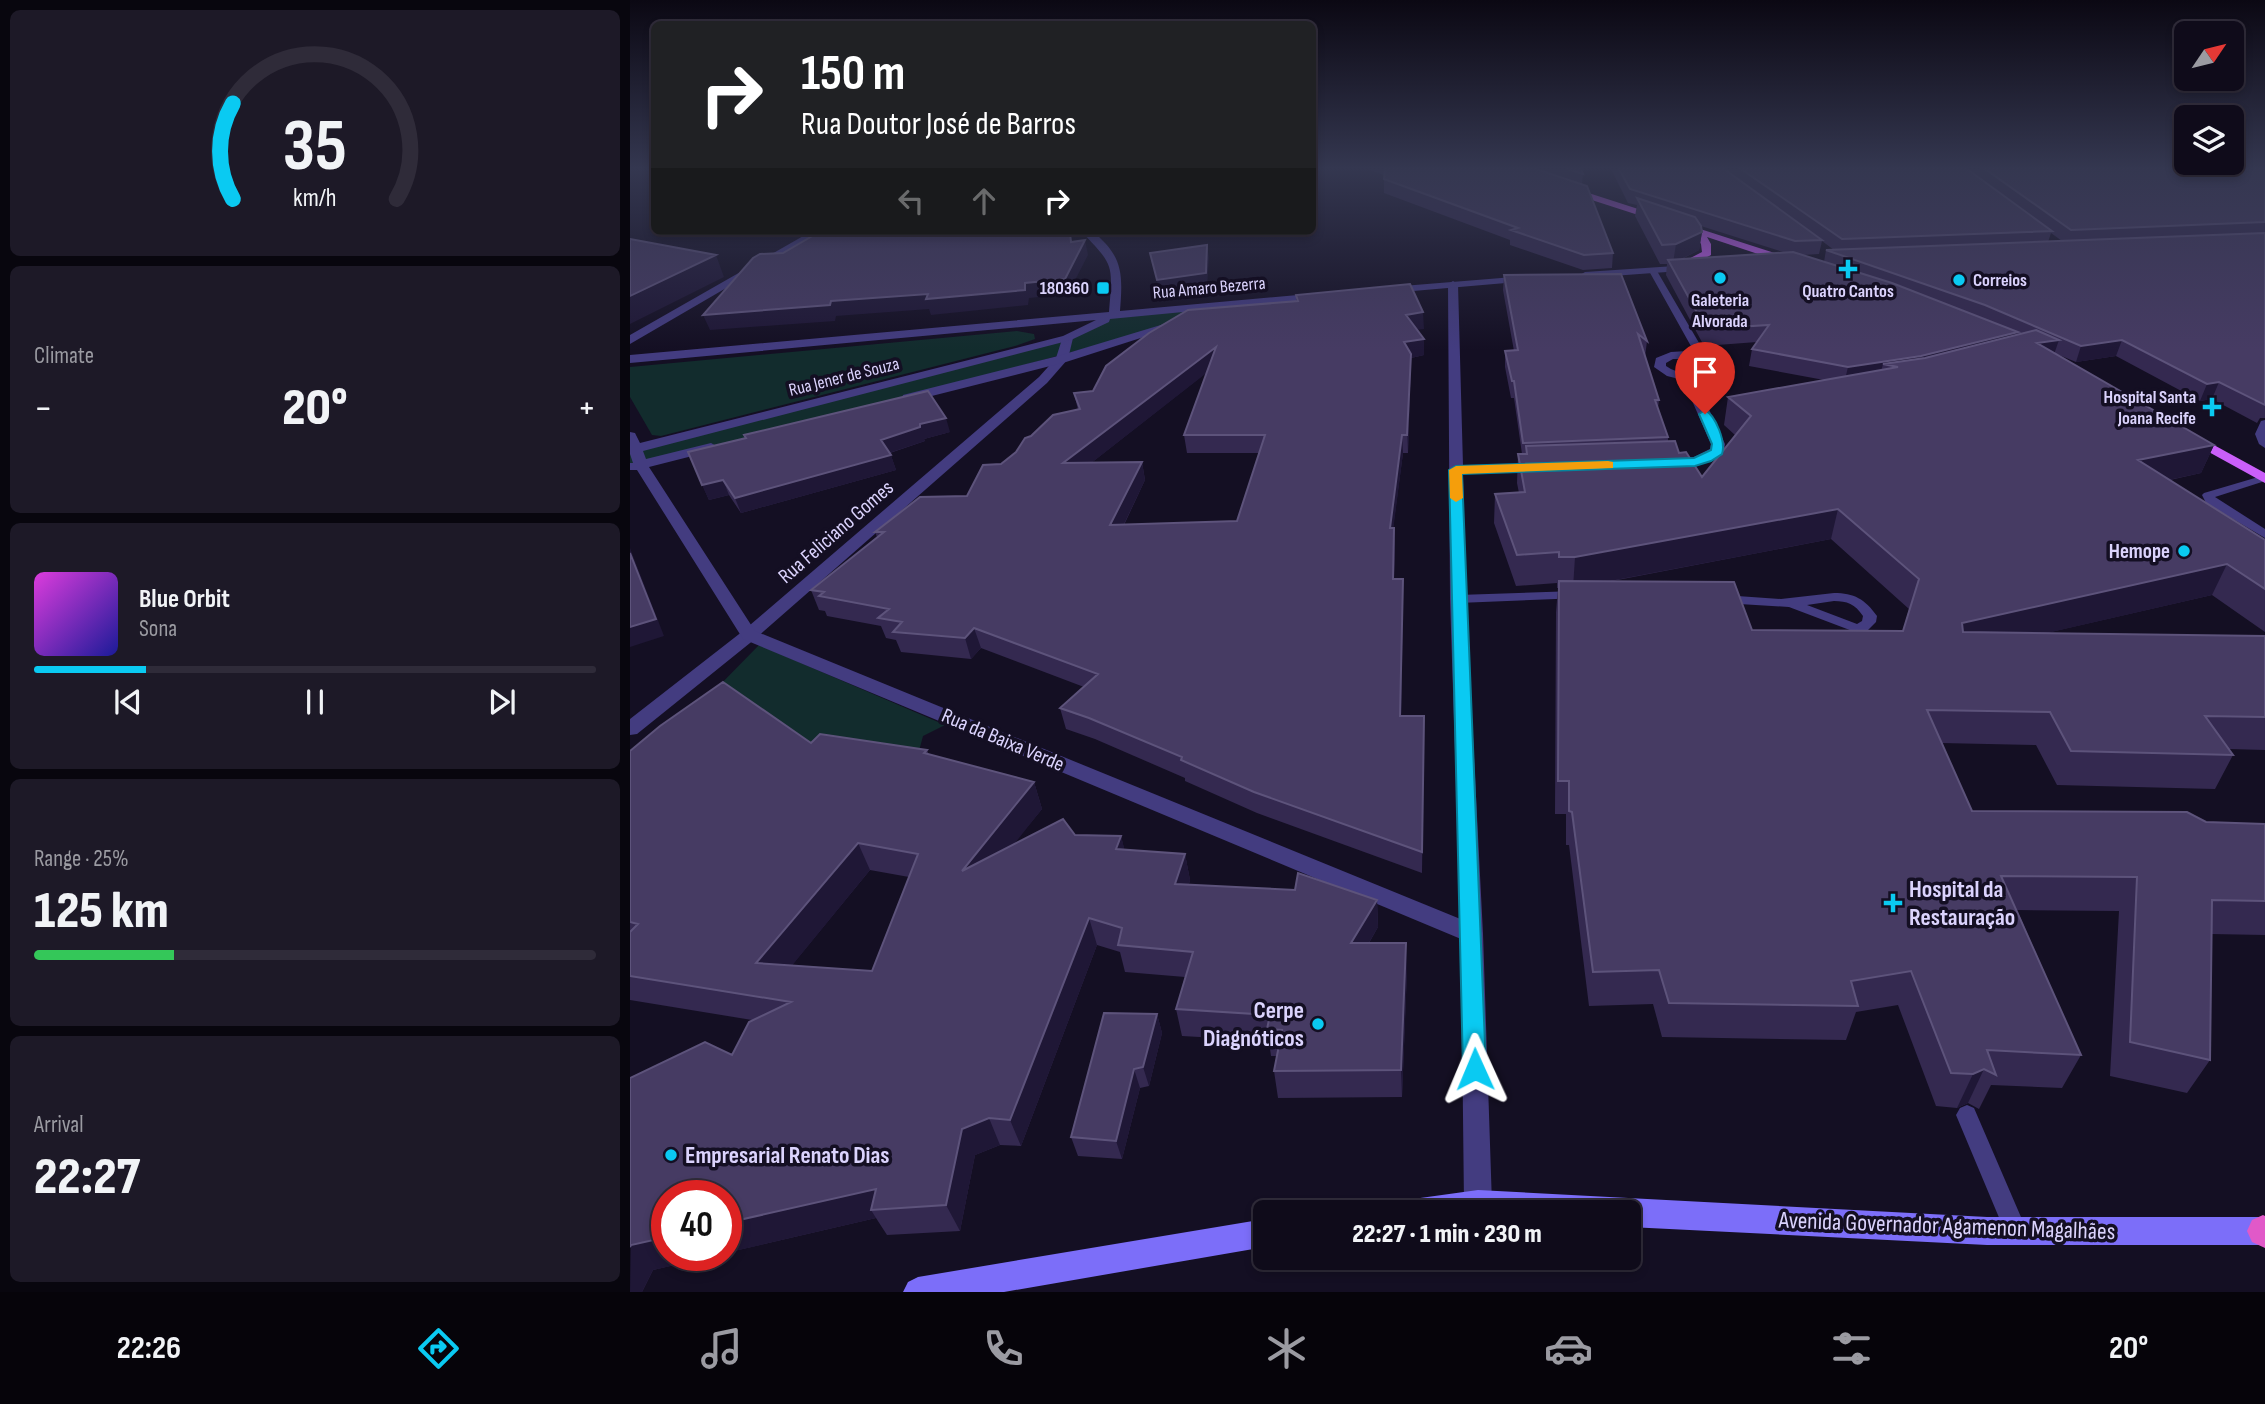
<!DOCTYPE html>
<meta charset="utf-8">
<style>
body{margin:0;font-family:"Sofia Sans Condensed",sans-serif;background:#1d1927;color:#f1f3f6;height:100vh;display:flex;flex-direction:column;font-size:26px;white-space:nowrap}
*{box-sizing:border-box;margin:0}
p{font-size:23px;color:#9b9ba2}
.icon{flex:none;width:38px;height:38px;fill:none;stroke:currentColor;stroke-width:2;stroke-linecap:round;stroke-linejoin:round}
.map{position:relative;flex:1;overflow:hidden}
.side{display:flex;flex-direction:column;gap:10px;padding:10px;background:#08060e;width:630px}
.side>*{flex:none}
.guide{position:absolute;left:21px;top:21px;width:665px;height:214px;border-radius:10px;box-shadow:0 4px 10px #0003,0 0 0 2px #2f2b39;background:#202124;color:#fff;overflow:hidden}
.needle{width:46px;rotate:55deg}
.fabs{position:absolute;left:1544px;top:21px;display:grid;gap:14px}
.fabs a{display:grid;place-items:center;width:70px;height:70px;border-radius:10px;background:#0f0b1a;box-shadow:0 4px 10px #0003,0 0 0 2px #2f2b39;font-size:35px}
.speed{position:absolute;left:21px;top:1180px;display:flex;gap:14px;font-size:35px;font-weight:700;text-align:center}
.speed>*{display:grid;place-content:center;width:91px;height:91px;border-radius:50%;background:#0f0b1a;box-shadow:0 4px 10px #0003,0 0 0 2px #2f2b39;line-height:1}
.speed .limit{border:10px solid #d22;background:#fff;color:#111}
.pin{position:absolute;display:grid;place-items:center;width:60px;height:60px;color:#fff;margin:-72px -30px;border-radius:50% 50% 50% 0;rotate:-45deg;box-shadow:0 0 7px #0007}
.pin .icon{rotate:45deg}
.me{position:absolute;width:77px;margin:-38px;rotate:359deg;stroke-linejoin:round;filter:drop-shadow(0 0 5px #0008)}
.turn{display:flex;align-items:center;gap:24px;height:147px;padding:0 35px;font-size:32px}
.turn .icon{width:91px;height:91px;stroke-width:2.5}
.turn b{display:block;font-size:49px;line-height:60px}
.lanes{display:flex;align-items:center;height:66px;padding:0 35px;background:#0003;justify-content:center;gap:35px;direction:ltr}
.lanes .off{opacity:.35}
.big{font-size:52px;font-weight:800;line-height:1.1}
.side .tile{flex:1;display:flex;flex-direction:column;justify-content:center;gap:10px;min-width:0;padding:0 24px;border-radius:10px;background:#1d1927}
.side .dial{align-items:center;gap:0}
.dial svg{height:182px;overflow:visible;fill:none;stroke:#2f2b39;stroke-width:7;stroke-linecap:round;text-anchor:middle}
.dial text{fill:#f1f3f6;stroke:none}
.song{display:flex;align-items:center;gap:21px}
.cover{width:84px;height:84px;border-radius:10px;background:linear-gradient(135deg,hsl(300 70% 55%),hsl(240 70% 35%))}
.played{height:7px;border-radius:4px;background:linear-gradient(90deg,#0acaf2 20%,#2f2b39 20%)}
.keys{display:flex;justify-content:space-around;direction:ltr}
.heat{display:flex;justify-content:space-between;align-items:center;font-size:38px;direction:ltr}
.charge{height:10px;border-radius:5px;background:linear-gradient(90deg,#34c759 25%,#2f2b39 0)}
.trip{position:absolute;left:623px;top:1200px;width:388px;height:70px;border-radius:10px;background:#0f0b1a;box-shadow:0 4px 10px #0003,0 0 0 2px #2f2b39;font-weight:800;line-height:70px;text-align:center}
.tab-bar{display:flex;height:112px;justify-content:space-around;align-items:center;background:#06040a;color:#9b9ba2}
.tab-bar .icon{width:49px;height:49px}
.tab-bar .active{color:#0acaf2}
.tab-bar b{font-size:32px;color:#f1f3f6}
main{display:flex;flex:1;min-height:0}
.map>svg:first-child{display:block}
.green{fill:#122c2d}
.lines{fill:none;stroke-linecap:round;stroke-linejoin:round}
.service{fill:#433c80;fill-rule:evenodd}
.minor{fill:#433c80;fill-rule:evenodd}
.tertiary{fill:#433c80;fill-rule:evenodd}
.secondary{fill:#7c6ef9;fill-rule:evenodd}
.primary{fill:#ca5ff9;fill-rule:evenodd}
.trunk{fill:#e159c8;fill-rule:evenodd}
.wall{fill:#342950;fill-rule:evenodd}
.shaded-wall{fill:#1f1736}
.building{fill:#463b63;stroke:#5d537b;stroke-width:2;fill-rule:evenodd}
.route{fill:#0acaf2;stroke:#06839d;stroke-width:2}
.slow{fill:#f59e0b}
.poi-dot{fill:#0acaf2;stroke:#140f23;stroke-width:2.5}
.labels{text-anchor:middle;dominant-baseline:central;stroke-width:7;stroke-linejoin:round;paint-order:stroke}
.far-poi-label{font-size:18px;font-weight:bold;fill:#dbd3fd;stroke:#140f23;text-anchor:end}
.far-street-label{font-size:18px;fill:#dbd3fd;stroke:#140f23}
.street-label{font-size:21px;fill:#dbd3fd;stroke:#140f23}
.poi-label{font-size:21px;font-weight:bold;fill:#dbd3fd;stroke:#140f23;text-anchor:end}
.near-poi-label{font-size:24px;font-weight:bold;fill:#dbd3fd;stroke:#140f23;text-anchor:start}
.near-street-label{font-size:24px;fill:#dbd3fd;stroke:#140f23}
</style>
<main>
<section class="side">
<div class="tile dial"><svg viewBox="0 0 100 80">
<path d="M14 69A42 42 0 1 1 86 69"/>
<path d="M14 69A42 42 0 0 1 14 27" stroke="#0acaf2"/>
<text x="50" y="56" font-size="32" font-weight="700">35</text>
<text x="50" y="72" font-size="11">km/h</text>
</svg></div>
<div class="tile"><p>Climate</p>
<div class="heat"><a>−</a><b class="big">20°</b><a>+</a></div>
</div>
<div class="tile">
<div class="song"><i class="cover"></i><div><b>Blue Orbit</b><p>Sona</p></div></div>
<div class="played"></div>
<div class="keys"><svg class="icon" aria-label="previous" viewBox="0 0 24 24"><path d="M18 5L8 12l10 7zM5 5v14"/></svg><svg class="icon" aria-label="pause" viewBox="0 0 24 24"><path d="M8 5v14M16 5v14"/></svg><svg class="icon" aria-label="next" viewBox="0 0 24 24"><path d="M6 5l10 7-10 7zM19 5v14"/></svg></div>
</div>
<div class="tile"><p>Range · 25%</p><b class="big">125 km</b><div class="charge"></div></div>
<div class="tile"><p>Arrival</p><b class="big">22:27</b></div>
</section>
<div class="map">
<svg width="1635" height="1292" viewBox="0 0 1635 1292">
<rect width="100%" height="100%" fill="#140f23"/>
<path class="green" d="M603,304L570,317L248,405L0,468V450L441,338L483,316Z
M387,331L404,334L405,339L385,346L31,436L22,435L0,397V367Z
M129,645L315,725L293,736L289,751L202,761L83,692Z"/>
<g class="lines">
<path class="service" d="M1020,269L1027,271L1072,348L1069,359L1061,357L1062,348L1019,271Z
M1507,392L1512,395L1497,403L1492,400Z
M1635,420V448L1629,444L1625,434L1631,421Z
M1635,475V481L1585,497L1635,529V538L1576,503L1572,495L1574,493Z
M946,591L953,595L951,598L828,603L821,599L828,595Z
M1204,593C1224,593 1235,599 1247,616L1246,622L1237,631L1225,632L1159,607L1093,603L1086,599L1093,595L1151,599ZM1204,601C1217,601 1225,604 1233,616L1232,621L1227,624L1177,605Z
M1337,1105L1344,1108L1397,1231L1394,1239L1386,1242L1378,1239L1326,1115L1330,1108Z"/>
<path class="minor" d="M823,281L828,284L833,466L910,463L917,467L910,471L833,474L836,599L853,934L850,941L842,943L834,941L831,934L820,599L818,284Z
M433,336L443,338L438,359L417,383L125,639L7,734L0,735V719L113,631L409,377L426,358Z
M1057,351L1080,359L1085,369L1078,375L1065,379L1095,444L1094,451L1075,462L1039,467L1034,466V460L1064,457L1080,449L1081,444L1053,380L1037,376L1024,367L1026,358L1041,352ZM1043,359H1056L1071,364L1072,368C1060,375 1048,374 1036,366V363Z"/>
<path class="tertiary" d="M182,231H194L0,344V335Z
M451,231H462C493,256 493,273 490,311L690,293L695,296L690,299L480,319L479,322L441,340L13,451L16,459L81,443L88,447L86,450L19,467L125,631L850,927L853,934L862,1204L858,1213H838L834,1204L831,939L113,639L7,470H0V463H3L0,454V432L5,433L10,443L433,336L466,320L0,363V355L479,312C483,263 484,266 451,231Z
M1060,265L1064,266V270L955,278L950,275L955,272Z
M896,276L900,277V281L760,293L755,290L760,287Z
M544,321L550,324L548,326L436,362L278,402L272,398L273,395L428,356Z"/>
<path class="secondary" d="M848,1190L1357,1217H1635V1245H1357L999,1227V1213H769L773,1203L783,1199Z
M635,1219V1247L374,1292H273L278,1282L288,1277Z"/>
<path class="primary" d="M940,187L1163,259L1164,261L1155,263L1077,237L1081,244V255L1053,270H1045V266L1072,252L1071,244L1064,233L937,192L936,190Z
M1562,433L1635,473V483L1557,440V434Z"/>
<path class="trunk" d="M1633,1215L1635,1216V1248L1622,1242L1617,1231L1622,1220Z"/>
</g>
<path class="wall" d="M737,169H951L953,174L952,184L983,253L982,268L953,270L880,245V240L754,193V175Z
M981,169H1635V418H1630L1627,423L1582,399L1570,401L1486,356L1446,362L1424,353L1584,445L1571,473L1540,480L1635,540V632L1582,595L1416,633L1635,636V750L1599,749L1603,755L1585,789L1427,785L1406,745L1311,743L1342,811L1576,822L1635,824V935L1581,934L1580,1060L1557,1093L1480,1076L1489,911L1387,910L1451,1055L1432,1088L1361,1085L1349,1109L1338,1103L1327,1108L1306,1106L1268,1005L1226,1012L1216,1040L1032,1037L1023,1004L959,1006L939,845H936V814H925L926,612L928,588H927V583L886,586L864,523L865,494L889,493L887,483L888,454H892L884,398H881L875,367V351H884L873,290L874,275L991,274L1017,341L1015,357L1029,400L1028,408L1038,437V441L1072,477L1105,435L1094,425L1098,397L1194,380L1119,366L1122,349L1127,342L1074,346L1036,275L1037,264H1030L1005,216L1007,205L998,203ZM1071,226L1153,252L1052,259L1069,250L1072,232ZM1421,233L1432,241L1418,242ZM1192,241L1204,250H1196L1194,262L1173,255L1189,254ZM1201,539L1279,609L1273,631L1122,630L977,582Z
M666,295L794,329H787L794,355L781,358L778,453H773L763,528L765,547L764,579H773L771,716H794L792,873L627,813L555,781V778L465,739L436,729L430,708L454,687L351,648L341,659L271,652L266,640L256,638L251,626L197,616L195,611L189,610L181,590L247,537L245,532L337,496L371,464L386,452L401,436L448,410L444,393L463,391L666,301ZM577,372L554,435L557,453H630L607,521L494,525L515,480L512,462L461,463Z
M320,432L294,439L295,441L260,453L266,470L111,513L99,495L79,500L58,452Z
M181,743L297,750L299,755L404,782L412,809L384,843L445,835L491,836L494,849L555,854L560,880L559,884L747,900L748,927L739,943L777,970L772,1097L648,1098L644,1071L647,1056H641L639,1041L552,1036L546,1009L555,977L495,972L490,952L467,945L391,1146L370,1145L345,1155L330,1231L257,1235L246,1218L23,1270L12,1292H0L102,1055L122,1020L0,1000V751ZM240,870L279,877L242,971L162,965Z
M527,1014L532,1033L519,1086L510,1088L492,1159L448,1156L441,1137Z"/>
<path class="shaded-wall" d="M1072,232L1069,250L1043,263L1046,244Z
M455,240L458,255L438,294L399,298L398,305L301,315L299,309L206,316L205,321L80,330L73,315L201,301L395,283Z
M577,245L579,258L577,287L529,294L527,280Z
M86,255L94,277L0,324V296Z
M793,312L794,329L776,331V315Z
M1388,332L1382,349L1253,364L1249,379L1214,384L1218,367Z
M794,339V355L781,358L778,453L774,342Z
M1429,340L1420,366L1407,343Z
M1492,340L1486,356L1446,362L1451,346Z
M586,347L588,364L437,482L433,463Z
M1589,382L1582,399L1570,401L1577,384Z
M316,418L320,432L294,439L295,441L256,454L251,440L290,424Z
M772,435L773,453L761,547L760,528Z
M1584,445L1571,473L1496,489L1508,460Z
M261,455L266,470L111,513L105,498Z
M512,462L515,480L484,545L480,525Z
M93,480L99,495L79,500L72,485Z
M1208,509L1201,539L943,588L945,557Z
M764,528L765,547L763,599V579Z
M0,548L34,636L0,647Z
M1597,564L1582,595L1321,655L1332,623Z
M773,579V599L771,737L770,716Z
M344,628L351,648L341,659L335,638Z
M794,716V737L792,873V852Z
M404,782L412,809L342,897L332,871Z
M491,836L498,863L486,849Z
M228,843L240,870L142,990L126,963Z
M555,854L560,880L551,911L545,884Z
M747,900L748,927L723,970L721,943Z
M459,918L467,945L391,1146L380,1120Z
M776,943L777,970L772,1097L771,1070Z
M527,1014L532,1033L519,1086L513,1067Z
M504,1069L510,1088L492,1159L486,1141Z
M1354,1069L1338,1103L1327,1108L1343,1074Z
M359,1118L370,1145L345,1155L330,1231L316,1205L332,1129Z
M246,1189L241,1210L246,1218L96,1253V1223Z
M37,1237V1255H90L23,1270L12,1292H0L1,1245Z"/>
<path class="building" d="M755,169H906L957,186L983,253L954,255L881,230L888,228L754,179Z
M937,169H951L953,174Z
M989,169H1094L1192,240L1165,241L1000,189Z
M1111,169H1337L1422,231L1212,239Z
M1355,169H1635V222L1441,230Z
M1007,198L1065,217L1071,226L1072,232L1046,244L1032,245Z
M191,231H426V235L440,233L441,242L455,240L435,279L395,283V290L296,299L298,294L201,301L200,305L73,315L123,258L130,254L153,253Z
M1635,233V405L1589,382L1577,384L1492,340L1451,346L1355,305L1196,250Z
M0,239L86,255L0,296Z
M577,245L576,273L527,280L520,253Z
M1163,252L1262,283L1388,332L1291,356L1218,367L1122,349L1139,325L1076,329L1038,260Z
M991,274L1017,341L1008,334L1029,400H1025L1038,437L893,443L884,381H882L875,351L888,350L874,275Z
M780,284L793,312L776,315L794,339L774,342L781,354L777,435H772L760,528H764L763,579H773L770,716H794L792,852L624,792L551,760L552,757L459,718L430,708L468,674L344,628L335,638L263,632L272,622L248,618L259,609L189,596L194,592L181,590L254,532H245L290,497L337,496L353,465L371,464L386,452L395,438L401,436L423,415L450,409L444,393L463,391L476,366L519,333L558,310L668,301L666,295ZM586,347L554,435H635L607,521L480,525L512,462L433,463Z
M1406,330L1429,340L1407,343L1584,445L1508,460L1635,540V589L1597,564L1332,623L1333,632L1635,636V717L1575,716L1603,755L1441,751L1420,712L1297,710L1342,811L1557,812L1576,822L1635,824V901L1582,900L1580,1060L1500,1042L1507,877L1371,876L1451,1055L1357,1050L1366,1075L1354,1069L1343,1074L1321,1073L1281,971L1221,981L1228,1006L1039,1003L1029,970L963,972L942,812L939,811V781H928L929,581L1104,582L1122,630L1273,631L1289,579L1208,509L945,557H929V552L887,555L865,494L895,492L888,454H897L896,446L1045,441L1049,453L1056,452L1072,477L1121,416L1098,397L1268,367L1253,364L1295,358Z
M298,391L316,418L290,424V427L251,440L261,455L105,498L93,480L72,485L58,452L116,438L114,435Z
M0,553L26,619L0,627Z
M93,682L181,743L190,734L297,750L294,753L404,782L332,871L433,819L445,835L491,836L486,849L555,854L545,884L665,890L668,873L747,900L721,943H776L771,1070L644,1071L652,1030L637,1029L640,1015L546,1009L563,952L488,945L492,928L459,918L380,1120L359,1118L332,1129L316,1205L241,1210L246,1189L96,1223V1195H37V1237L1,1245L0,1247V1078L75,1042L102,1055L119,1022L161,1002L0,976V932L8,924L0,922V751L30,726ZM228,843L288,854L242,971L126,963Z
M474,1013L527,1014L513,1067L504,1069L486,1141L441,1137Z"/>
<linearGradient id="sky" x2="0" y2="1"><stop stop-color="#0b0813"/><stop offset="0.48" stop-color="#343750"/><stop offset="1" stop-color="#343750" stop-opacity="0"/></linearGradient>
<rect width="1635" height="350" fill="url(#sky)"/>
<path class="route" d="M1075,410C1086,416 1096,442 1092,454L1081,461L1065,466L832,474L856,1069L853,1077L845,1080L837,1077L833,1069L819,470L826,466L1064,458L1081,450L1082,444L1069,414Z"/>
<path class="slow" d="M978,461L983,462V468L832,474L833,498L826,502L820,498L819,470L826,466Z"/>
<g class="poi-dot">
<path d="M1214.5 258.5h7v7h7v7h-7v7h-7v-7h-7v-7h7z"/>
<circle cx="1090" cy="278" r="7"/>
<circle cx="1329" cy="280" r="7"/>
<rect x="466" y="281" width="14" height="14" rx="3.5"/>
<path d="M1578.5 396.5h7v7h7v7h-7v7h-7v-7h-7v-7h7z"/>
<circle cx="1554" cy="551" r="7"/>
<path d="M1259.5 892.5h7v7h7v7h-7v7h-7v-7h-7v-7h7z"/>
<circle cx="688" cy="1024" r="7"/>
<circle cx="41" cy="1155" r="7"/>
</g>
<g class="labels">
<g class="far-poi-label">
<text x="1343" y="280" text-anchor="start">Correios</text>
<text x="459" y="288">180360</text>
<text x="1218" y="291" text-anchor="middle">Quatro Cantos</text>
<text x="1090" y="300" text-anchor="middle">Galeteria<tspan x="1090" dy="21">Alvorada</tspan></text>
<text x="1566" y="397">Hospital Santa<tspan x="1566" dy="21">Joana Recife</tspan></text>
</g>
<g class="far-street-label">
<text transform="translate(579 288) rotate(-5)">Rua Amaro Bezerra</text>
<text transform="translate(214 377) rotate(-14)">Rua Jener de Souza</text>
</g>
<g class="street-label">
<text transform="translate(206 532) rotate(-41)">Rua Feliciano Gomes</text>
<text transform="translate(373 740) rotate(23)">Rua da Baixa Verde</text>
</g>
<g class="poi-label">
<text x="1540" y="551">Hemope</text>
</g>
<g class="near-poi-label">
<text x="1279" y="889">Hospital da<tspan x="1279" dy="28">Restauração</tspan></text>
<text x="674" y="1010" text-anchor="end">Cerpe<tspan x="674" dy="28">Diagnóticos</tspan></text>
<text x="55" y="1155">Empresarial Renato Dias</text>
</g>
<g class="near-street-label">
<text transform="translate(1317 1226) rotate(2)">Avenida Governador Agamenon Magalhães</text>
</g>
</g>
</svg>
<div class="fabs">
<a><svg class="needle" viewBox="-14 -14 28 28"><path d="M0-13l5 13h-10z" fill="#e53935"/><path d="M0 13l5-13h-10z" fill="#9b9ba2"/></svg></a>
<a><svg class="icon" aria-label="layers" viewBox="0 0 24 24"><path d="M12 4l9 5-9 5-9-5zM3 14l9 5 9-5"/></svg></a>
</div>
<div class="speed"><div class="limit">40</div></div>
<div class="pin" style="left:1075px;top:414px;background:#d93025"><svg class="icon" aria-label="arrive" viewBox="0 0 24 24"><path d="M6 21V4h12l-3 4 3 4H6"/></svg></div>
<svg class="me" style="left:845px;top:1069px" viewBox="-20 -20 40 40"><path d="M0-17L14 15 0 8-14 15z" fill="#0acaf2" stroke="#fff" stroke-width="4"/></svg>
<div class="trip">22:27 · 1 min · 230 m</div>
<div class="guide">
<div class="turn"><svg class="icon" aria-label="right" viewBox="0 0 24 24"><path d="M7 20v-9h11M14 6l5 5-5 5"/></svg><div><b>150 m</b>Rua Doutor José de Barros</div></div>
<div class="lanes"><svg class="icon off" aria-label="left" viewBox="0 0 24 24"><path d="M17 20v-9H6M10 6l-5 5 5 5"/></svg><svg class="icon off" aria-label="ahead" viewBox="0 0 24 24"><path d="M12 20V5M6 11l6-6 6 6"/></svg><svg class="icon" aria-label="right" viewBox="0 0 24 24"><path d="M7 20v-9h11M14 6l5 5-5 5"/></svg></div>
</div>
</div>
</main>
<nav class="tab-bar">
<b>22:26</b>
<svg class="icon active" aria-label="directions" viewBox="0 0 24 24"><path d="M12 3l9 9-9 9-9-9zM9 14v-3h6M13 9l2 2-2 2"/></svg>
<svg class="icon" aria-label="music" viewBox="0 0 24 24"><path d="M9 18V5l10-2v13"/><circle cx="6" cy="18" r="3"/><circle cx="16" cy="16" r="3"/></svg>
<svg class="icon" aria-label="phone" viewBox="0 0 24 24"><path d="M5 4h4l2 5-3 2q2 4 5 5l2-3 5 2v4C11 20 4 13 5 4z"/></svg>
<svg class="icon" aria-label="climate" viewBox="0 0 24 24"><path d="M12 3v18M4 7l16 10M4 17L20 7"/></svg>
<svg class="icon" aria-label="car" viewBox="0 0 24 24"><path d="M5 17H2v-5l4-1 3-4h7l3 4 3 1v5h-3M9 17h6M6 11h13"/><circle cx="7" cy="17" r="2"/><circle cx="17" cy="17" r="2"/></svg>
<svg class="icon" aria-label="filters" viewBox="0 0 24 24"><path d="M4 7h16M4 17h16"/><circle cx="9" cy="7" r="2"/><circle cx="15" cy="17" r="2"/></svg>
<b>20°</b>
</nav>
